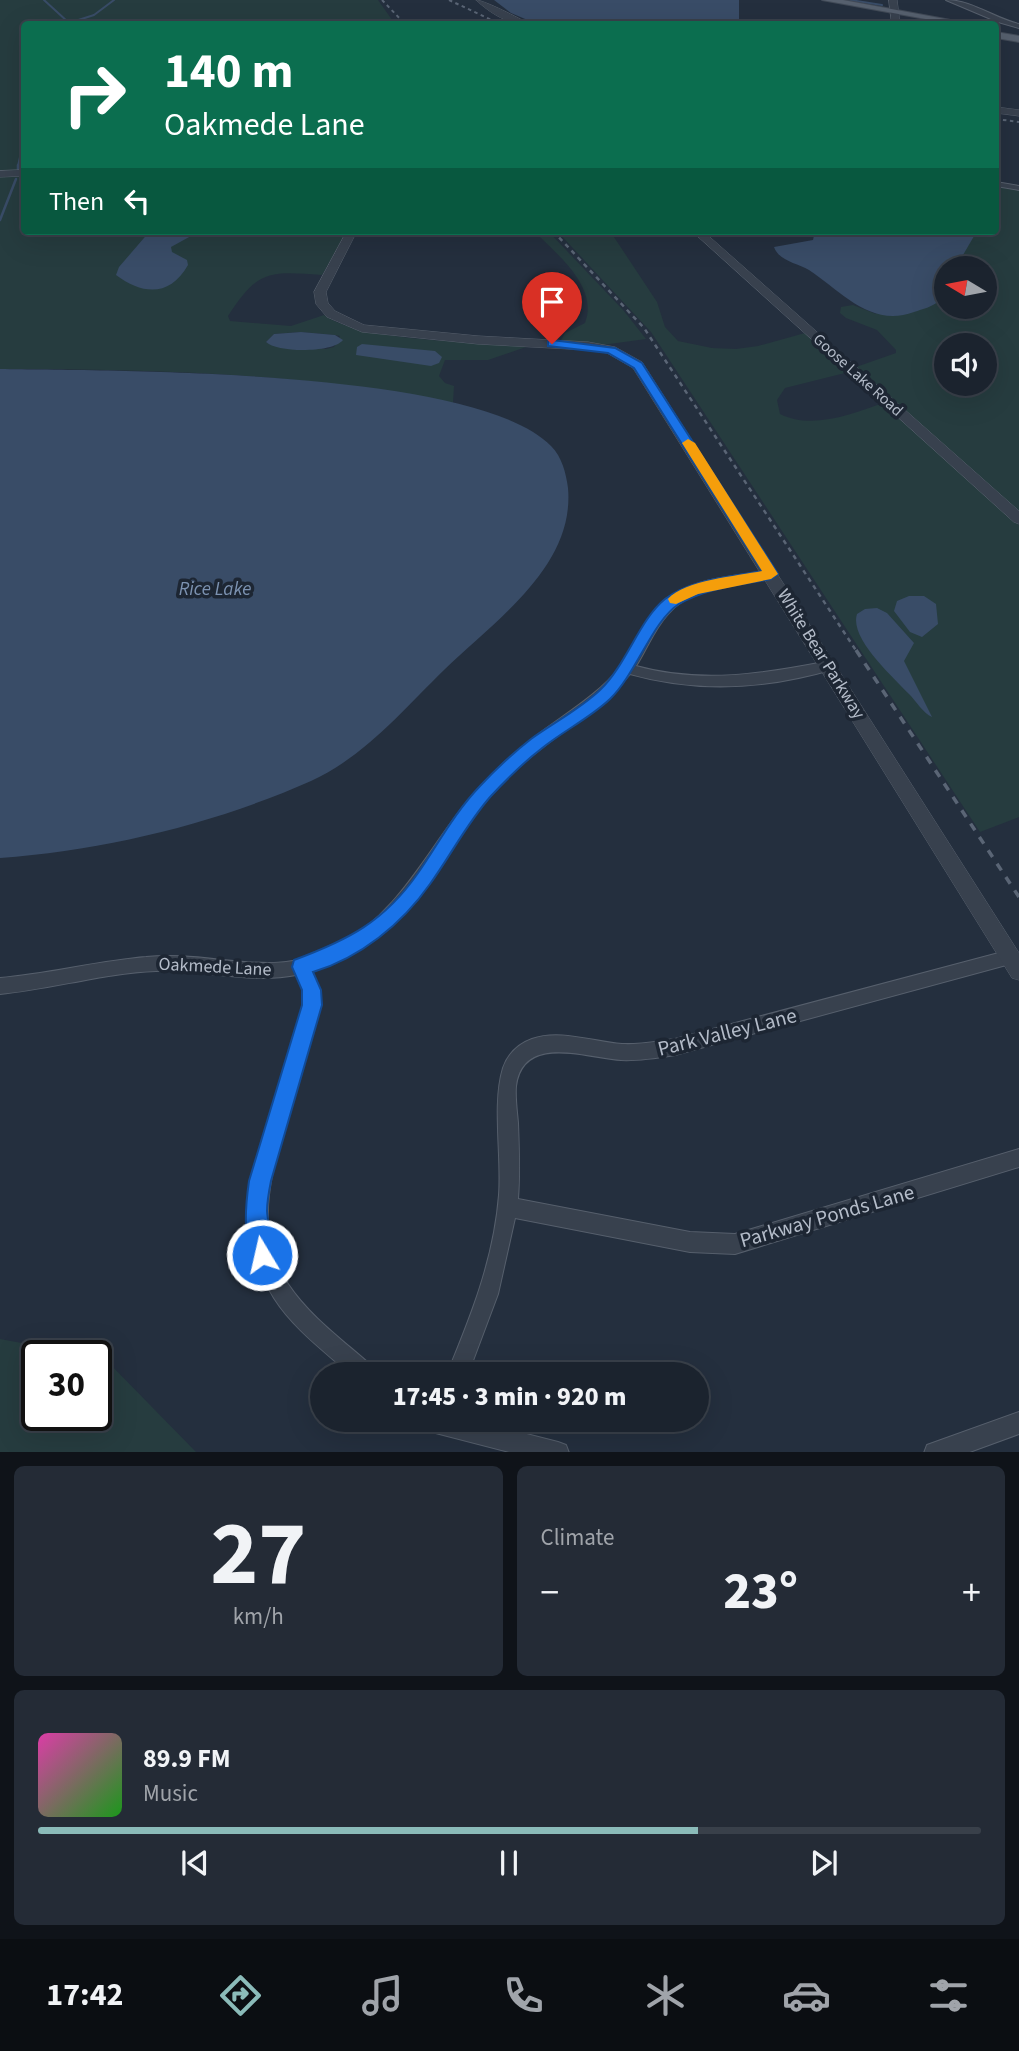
<!DOCTYPE html>
<meta charset="utf-8">
<style>
body{margin:0;font-family:"Source Sans 3",sans-serif;background:#242b36;color:#f1f3f6;height:100vh;display:flex;flex-direction:column;font-size:26px;white-space:nowrap}
*{box-sizing:border-box;margin:0}
p{font-size:23px;color:#a0a4aa}
.icon{flex:none;width:38px;height:38px;fill:none;stroke:currentColor;stroke-width:2;stroke-linecap:round;stroke-linejoin:round}
.map{position:relative;height:1452px;overflow:hidden}
.sheet{display:flex;flex-direction:column;gap:14px;padding:14px;background:#0f1319;flex:1}
.sheet>*{flex:none}
.guide{position:absolute;left:21px;top:21px;width:978px;height:214px;border-radius:7px;box-shadow:0 7px 28px #0002,0 0 0 2px #39404a;background:#0b6e4f;color:#fff;overflow:hidden}
.needle{width:46px;rotate:280deg}
.buttons{position:absolute;left:934px;top:256px;display:grid;gap:14px}
.buttons a{display:grid;place-items:center;width:63px;height:63px;border-radius:50%;background:#1b232e;box-shadow:0 7px 28px #0002,0 0 0 2px #39404a;font-size:35px}
.speed{position:absolute;left:21px;top:1340px;display:flex;gap:14px;font-size:35px;font-weight:700;text-align:center}
.speed>*{display:grid;place-content:center;width:91px;height:91px;border-radius:50%;background:#1b232e;box-shadow:0 7px 28px #0002,0 0 0 2px #39404a;line-height:1}
.speed .limit{border:4px solid #111;border-radius:10px;background:#fff;color:#111}
.pin{position:absolute;display:grid;place-items:center;width:60px;height:60px;color:#fff;margin:-72px -30px;border-radius:50% 50% 50% 0;rotate:-45deg;box-shadow:0 0 7px #0007}
.pin .icon{rotate:45deg}
.me{position:absolute;width:77px;margin:-38px;rotate:351deg;stroke-linejoin:round;filter:drop-shadow(0 0 5px #0008)}
.turn{display:flex;align-items:center;gap:24px;height:147px;padding:0 28px;font-size:32px}
.turn .icon{width:91px;height:91px;stroke-width:2.5}
.turn b{display:block;font-size:49px;line-height:60px}
.then{display:flex;align-items:center;height:66px;padding:0 28px;background:#0003;gap:14px;font-size:26px}
.big{font-size:52px;font-weight:800;line-height:1.1}
.sheet .widget{flex:1;display:flex;flex-direction:column;justify-content:center;gap:10px;min-width:0;padding:0 24px;border-radius:10px;background:#242b36}
.sheet .dial{align-items:center;gap:0}
.dial b{font-size:91px;line-height:1}
.song{display:flex;align-items:center;gap:21px}
.cover{width:84px;height:84px;border-radius:10px;background:linear-gradient(135deg,hsl(320 70% 55%),hsl(120 70% 35%))}
.played{height:7px;border-radius:4px;background:linear-gradient(90deg,#8bbbb9 70%,#39404a 70%)}
.keys{display:flex;justify-content:space-around;direction:ltr}
.heat{display:flex;justify-content:space-between;align-items:center;font-size:38px;direction:ltr}
.sheet .tiles{flex:1;display:grid;gap:14px;grid-template-columns:1fr 1fr}
.widget:last-child{grid-column:span 2}
.trip{position:absolute;left:310px;top:1362px;width:399px;height:70px;border-radius:35px;background:#1b232e;box-shadow:0 7px 28px #0002,0 0 0 2px #39404a;font-weight:800;line-height:70px;text-align:center}
.dock{display:flex;height:112px;justify-content:space-around;align-items:center;background:#0b0e12;color:#a0a4aa}
.dock .icon{width:49px;height:49px}
.dock .selected{color:#8bbbb9}
.dock b{font-size:32px;color:#f1f3f6}
.map>svg:first-child{display:block}
.green{fill:#263c3f;fill-rule:evenodd}
.water{fill:#394c67}
.lines{fill:none;stroke-linecap:round;stroke-linejoin:round}
.stream-far1{stroke:#394c67;stroke-width:2}
.stream{stroke:#394c67;stroke-width:2.5}
.minor-casing{stroke:#565f6c;stroke-width:2}
.tertiary-casing{stroke:#565f6c;stroke-width:1}
.primary-casing{stroke:#414a57;stroke-width:2}
.minor{fill:#38414e;fill-rule:evenodd}
.tertiary{fill:#38414e;fill-rule:evenodd}
.primary{fill:#56606e;fill-rule:evenodd}
.rail-far2{stroke:#5a6575;stroke-width:2;stroke-dasharray:3.5 3.5;stroke-linecap:butt}
.rail-far1{stroke:#5a6575;stroke-width:2.5;stroke-dasharray:4.5 4.5;stroke-linecap:butt}
.rail{stroke:#5a6575;stroke-width:3.5;stroke-dasharray:8 8;stroke-linecap:butt}
.route{fill:#1a73e8;stroke:#114b97;stroke-width:2}
.slow{fill:#f59e0b}
.labels{text-anchor:middle;dominant-baseline:central;stroke-width:7;stroke-linejoin:round;paint-order:stroke}
.far-street-label{font-size:16px;fill:#b4bcc9;stroke:#1d2633}
.street-label{font-size:18px;fill:#b4bcc9;stroke:#1d2633}
.water-label{font-size:19px;font-style:italic;fill:#7c92b1;stroke:#1d2633}
.near-street-label{font-size:21px;fill:#b4bcc9;stroke:#1d2633}
</style>
<div class="map">
<svg width="1019" height="1453" viewBox="0 0 1019 1453">
<rect width="100%" height="100%" fill="#242f3e"/>
<path class="green" d="M0,0H378L395,24H24V170L0,172Z
M24,175V231H347L322,275C268,271 258,270 228,316L230,321L291,326L324,315C361,342 479,342 529,346L488,360H445L439,376L445,383L454,386L453,403C304,373 151,369 0,369V176ZM301,332L335,335L340,336L334,347L326,349L266,342L274,334Z
M996,186L1019,190V512L856,367L896,353V350L877,330L846,318L840,313L841,307L853,305L876,314L933,231H996ZM947,268H985V306H947ZM947,345H985V383H947Z
M534,231H548L624,311L646,339L602,345L561,340L565,333L585,323C599,286 556,254 534,231Z
M557,231H610L657,302L665,327L678,341L712,348L736,349L758,346L805,333L849,372L785,388L777,400L780,414C812,430 852,414 883,403L1019,525V817L980,832L651,332Z
M0,1339L92,1356H37V1416H96V1357L105,1359L196,1452H0Z"/>
<path class="water" d="M494,0H739V24H537L511,13Z
M150,231H200L171,247L172,252L187,260L188,265C170,297 143,295 116,275L119,267Z
M815,231H977L963,255L946,270L939,301C932,307 923,309 914,312C871,328 842,292 809,270C797,263 779,261 774,247L813,240Z
M301,332L335,335L343,340C333,353 277,353 266,342L274,334Z
M362,344L435,351L442,357L439,363L431,366L356,355L357,347Z
M0,369C113,371 475,368 551,446C562,457 566,473 568,488C575,567 494,621 444,670C403,710 364,757 311,781C214,824 105,850 0,858Z
M909,596H924L936,604L938,624L922,637L910,632L894,611L897,601Z
M877,608L887,613L914,643L904,661L932,717C923,713 916,701 909,694C893,677 849,638 857,614L865,609Z"/>
<g class="lines">
<path class="stream-far1" d="M44,0L68,22
M850,0L882,5
M69,23L94,15L114,0
M18,166L24,139"/>
<path class="stream" d="M18,165V169
M0,220L16,179"/>
<g class="minor-casing">
<path id="minor" d="M946,0C971,0 994,18 1019,24V28L998,22Z
M996,182L1019,186V190L996,186Z
M771,570L777,574L775,577C739,587 694,583 668,614C654,629 647,649 636,666C701,684 763,674 829,661L834,663L836,666L834,669C767,689 697,693 630,674C595,715 546,739 508,777C437,846 417,939 312,971L319,990L320,1005C310,1039 300,1074 290,1108C273,1168 251,1227 288,1284C310,1317 344,1341 373,1367L376,1374H350C324,1351 293,1328 274,1298C232,1232 250,1181 271,1113C282,1077 293,1041 304,1005L303,990L296,975C249,984 204,969 156,971C104,973 52,989 0,994V978C49,974 97,961 146,957C213,950 274,981 338,946C399,913 426,852 467,802C488,776 513,753 540,733C568,712 599,694 621,666C640,643 648,610 674,594C702,577 739,576 771,570Z
M1010,950L1016,952L1018,957L1016,962L1010,964L675,1055C657,1058 639,1061 621,1060C587,1058 523,1033 516,1086C515,1098 517,1111 518,1123C519,1149 520,1174 518,1199L690,1232L735,1234L1019,1149V1167L735,1254L690,1252L515,1218L498,1294L468,1374H447C471,1316 494,1259 499,1195C502,1156 492,1104 503,1068C508,1054 518,1044 532,1039C560,1029 593,1042 622,1044C640,1045 658,1041 675,1039Z
M1019,1412V1434L967,1453H924L927,1445Z
M413,1419H467L558,1442L566,1445L569,1453H513L424,1430L416,1427Z"/>
</g>
<g class="tertiary-casing">
<path id="tertiary" d="M476,0C484,0 521,19 529,24C510,26 490,13 476,0Z
M889,0H897L900,24H892Z
M996,107L1019,110V116L996,113Z
M24,170V176L0,177V171Z
M347,231H357L326,292L328,303L335,311L364,325L478,336L588,342L615,347L642,362L1019,953V980L1012,978L633,368L607,353L588,350L478,344L362,332L327,317L316,304L314,292Z
M692,231H703L1019,511V524L1014,522Z"/>
</g>
<g class="primary-casing">
<path id="primary" d="M822,0H843L972,24H953Z
M996,32L1019,36V42L996,38Z"/>
</g>
<use href="#minor" class="minor"/>
<use href="#tertiary" class="tertiary"/>
<use href="#primary" class="primary"/>
<path class="rail-far2" d="M382,0L405,24
M449,0L500,24
M996,119L1019,122"/>
<path class="rail-far1" d="M553,231L644,328L857,652"/>
<path class="rail" d="M856,650L1019,897"/>
</g>
<path class="route" d="M552,340L615,348L642,363L778,574L771,579C740,585 706,588 679,604C653,620 636,674 610,699C590,718 563,731 541,749C524,762 506,780 491,796C467,823 451,855 430,884C402,924 360,958 313,972L321,990L322,1005L271,1181C269,1191 267,1201 267,1211C268,1227 276,1249 270,1263L262,1267L254,1263C243,1237 245,1209 249,1181L302,1005V990L292,967L294,960C348,940 384,922 418,873C438,844 455,812 480,786C495,770 513,753 531,739C553,723 580,709 600,690C627,664 639,620 665,599C691,579 731,577 762,571L634,368L608,353L548,346V341Z"/>
<path class="slow" d="M688,439L695,443L778,574L771,579L698,594L676,604L670,603L668,599C685,580 737,576 762,571L682,443Z"/>
<g class="labels">
<g class="far-street-label">
<text transform="translate(858 375) rotate(42)">Goose Lake Road</text>
</g>
<g class="street-label">
<text transform="translate(821 654) rotate(58)">White Bear Parkway</text>
<text transform="translate(215 967) rotate(3)">Oakmede Lane</text>
</g>
<g class="water-label">
<text x="215" y="589">Rice Lake</text>
</g>
<g class="near-street-label">
<text transform="translate(727 1032) rotate(-14)">Park Valley Lane</text>
<text transform="translate(827 1216) rotate(-16)">Parkway Ponds Lane</text>
</g>
</g>
</svg>
<div class="buttons">
<a><svg class="needle" viewBox="-14 -14 28 28"><path d="M0-13l5 13h-10z" fill="#e53935"/><path d="M0 13l5-13h-10z" fill="#a0a4aa"/></svg></a>
<a><svg class="icon" aria-label="sound" viewBox="0 0 24 24"><path d="M4 9h4l5-4v14l-5-4H4zM17 9q2 3 0 6"/></svg></a>
</div>
<div class="speed"><div class="limit">30</div></div>
<div class="pin" style="left:552px;top:344px;background:#d93025"><svg class="icon" aria-label="arrive" viewBox="0 0 24 24"><path d="M6 21V4h12l-3 4 3 4H6"/></svg></div>
<svg class="me" style="left:262px;top:1255px" viewBox="-20 -20 40 40"><circle r="17" fill="#1a73e8" stroke="#fff" stroke-width="3"/><path d="M0-11L8 9 0 5-8 9z" fill="#fff"/></svg>
<div class="trip">17:45 · 3 min · 920 m</div>
<div class="guide">
<div class="turn"><svg class="icon" aria-label="right" viewBox="0 0 24 24"><path d="M7 20v-9h11M14 6l5 5-5 5"/></svg><div><b>140 m</b>Oakmede Lane</div></div>
<div class="then">Then<svg class="icon" aria-label="left" viewBox="0 0 24 24"><path d="M17 20v-9H6M10 6l-5 5 5 5"/></svg></div>
</div>
</div>
<section class="sheet">
<div class="tiles">
<div class="widget dial"><b>27</b><p>km/h</p></div>
<div class="widget"><p>Climate</p>
<div class="heat"><a>−</a><b class="big">23°</b><a>+</a></div>
</div>
<div class="widget">
<div class="song"><i class="cover"></i><div><b>89.9 FM</b><p>Music</p></div></div>
<div class="played"></div>
<div class="keys"><svg class="icon" aria-label="previous" viewBox="0 0 24 24"><path d="M18 5L8 12l10 7zM5 5v14"/></svg><svg class="icon" aria-label="pause" viewBox="0 0 24 24"><path d="M8 5v14M16 5v14"/></svg><svg class="icon" aria-label="next" viewBox="0 0 24 24"><path d="M6 5l10 7-10 7zM19 5v14"/></svg></div>
</div>
</div>
</section>
<nav class="dock">
<b>17:42</b>
<svg class="icon selected" aria-label="directions" viewBox="0 0 24 24"><path d="M12 3l9 9-9 9-9-9zM9 14v-3h6M13 9l2 2-2 2"/></svg>
<svg class="icon" aria-label="music" viewBox="0 0 24 24"><path d="M9 18V5l10-2v13"/><circle cx="6" cy="18" r="3"/><circle cx="16" cy="16" r="3"/></svg>
<svg class="icon" aria-label="phone" viewBox="0 0 24 24"><path d="M5 4h4l2 5-3 2q2 4 5 5l2-3 5 2v4C11 20 4 13 5 4z"/></svg>
<svg class="icon" aria-label="climate" viewBox="0 0 24 24"><path d="M12 3v18M4 7l16 10M4 17L20 7"/></svg>
<svg class="icon" aria-label="car" viewBox="0 0 24 24"><path d="M5 17H2v-5l4-1 3-4h7l3 4 3 1v5h-3M9 17h6M6 11h13"/><circle cx="7" cy="17" r="2"/><circle cx="17" cy="17" r="2"/></svg>
<svg class="icon" aria-label="filters" viewBox="0 0 24 24"><path d="M4 7h16M4 17h16"/><circle cx="9" cy="7" r="2"/><circle cx="15" cy="17" r="2"/></svg>
</nav>
